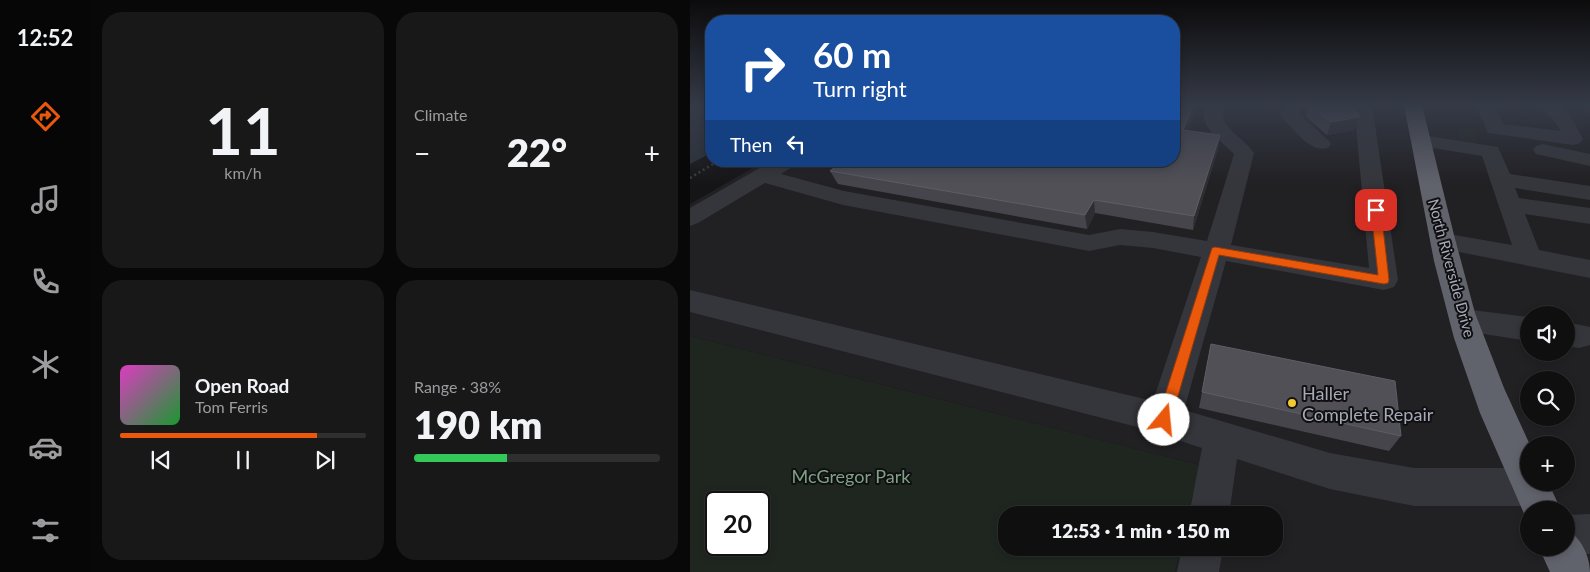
<!DOCTYPE html>
<meta charset="utf-8">
<style>
body{margin:0;font-family:Lato,sans-serif;background:#191819;color:#f1f3f6;height:100vh;display:flex;flex-direction:column;font-size:19px;white-space:nowrap}
*{box-sizing:border-box;margin:0}
p{font-size:16px;color:#9c9c9f}
.icon{flex:none;width:28px;height:28px;fill:none;stroke:currentColor;stroke-width:2;stroke-linecap:round;stroke-linejoin:round}
.map{position:relative;flex:1;overflow:hidden}
.side{display:flex;flex-direction:column;gap:12px;padding:12px;background:#090809;width:600px}
.side>*{flex:none}
.top-card{position:absolute;left:15px;top:15px;width:475px;height:152px;border-radius:20px;box-shadow:0 2px 8px #0003,0 0 0 1px #302f30;background:#1a4fa0;color:#fff;overflow:hidden}
.fabs{position:absolute;left:830px;top:306px;display:grid;gap:10px}
.fabs a{display:grid;place-items:center;width:55px;height:55px;border-radius:50%;background:#100f10;box-shadow:0 2px 8px #0003,0 0 0 1px #302f30;font-size:25px}
.speed{position:absolute;left:15px;top:491px;display:flex;gap:10px;font-size:25px;font-weight:700;text-align:center}
.speed>*{display:grid;place-content:center;width:65px;height:65px;border-radius:50%;background:#100f10;box-shadow:0 2px 8px #0003,0 0 0 1px #302f30;line-height:1}
.speed .limit{border:2px solid #111;border-radius:8px;background:#fff;color:#111}
.pin{position:absolute;display:grid;place-items:center;width:42px;height:42px;color:#fff;margin:-21px;border-radius:10px;box-shadow:0 2px 8px #0006}
.me{position:absolute;width:55px;margin:-28px;rotate:17deg;stroke-linejoin:round;filter:drop-shadow(0 0 4px #0008)}
.turn{display:flex;align-items:center;gap:18px;height:105px;padding:0 25px;font-size:22px}
.turn .icon{width:65px;height:65px;stroke-width:2.5}
.turn b{display:block;font-size:35px;line-height:42px}
.then{display:flex;align-items:center;height:48px;padding:0 25px;background:#0003;gap:10px;font-size:19px}
.big{font-size:38px;font-weight:800;line-height:1.1}
.side .tile{flex:1;display:flex;flex-direction:column;justify-content:center;gap:8px;min-width:0;padding:0 18px;border-radius:20px;background:#191819}
.side .dial{align-items:center;gap:0}
.dial b{font-size:65px;line-height:1}
.song{display:flex;align-items:center;gap:15px}
.cover{width:60px;height:60px;border-radius:8px;background:linear-gradient(135deg,hsl(310 70% 55%),hsl(130 70% 35%))}
.played{height:5px;border-radius:2px;background:linear-gradient(90deg,#ea580c 80%,#302f30 80%)}
.keys{display:flex;justify-content:space-around;direction:ltr}
.heat{display:flex;justify-content:space-between;align-items:center;font-size:28px;direction:ltr}
.charge{height:8px;border-radius:4px;background:linear-gradient(90deg,#34c759 38%,#302f30 0)}
.side .tiles{flex:1;display:grid;gap:12px;grid-template-columns:repeat(2,1fr)}
.trip{position:absolute;left:308px;top:506px;width:285px;height:50px;border-radius:20px;background:#100f10;box-shadow:0 2px 8px #0003,0 0 0 1px #302f30;font-weight:800;line-height:50px;text-align:center}
main{display:flex;flex:1;min-height:0}
.tabs{display:flex;flex-direction:column;width:90px;justify-content:space-around;align-items:center;background:#060606;color:#9c9c9f}
.tabs .icon{width:35px;height:35px}
.tabs .on{color:#ea580c}
.tabs b{font-size:22px;color:#f1f3f6}
.map>svg:first-child{display:block}
.built{fill:#212023;fill-rule:evenodd}
.green{fill:#1f2620;fill-rule:evenodd}
.water{fill:#2b313a}
.lines{fill:none;stroke-linecap:round;stroke-linejoin:round}
.path{stroke:#3b3d42;stroke-width:2.5;stroke-dasharray:2 3;stroke-linecap:butt}
.minor{fill:#35363b;fill-rule:evenodd}
.highway{fill:#61636c;fill-rule:evenodd}
.wall{fill:#46454b}
.shaded-wall{fill:#2e2d31}
.building{fill:#515057;stroke:#5e5e66}
.route{fill:#ea580c;stroke:#983908}
.poi-dot{fill:#f3c830;stroke:#100f11;stroke-width:2}
.labels{text-anchor:middle;dominant-baseline:central;stroke-width:4;stroke-linejoin:round;paint-order:stroke}
.street-label{font-size:15px;fill:#a6a9b7;stroke:#100f11}
.near-poi-label{font-size:18px;fill:#a6a9b7;stroke:#100f11;text-anchor:start}
.near-park-label{font-size:18px;fill:#7da284;stroke:#100f11}
</style>
<main>
<nav class="tabs">
<b>12:52</b>
<svg class="icon on" aria-label="directions" viewBox="0 0 24 24"><path d="M12 3l9 9-9 9-9-9zM9 14v-3h6M13 9l2 2-2 2"/></svg>
<svg class="icon" aria-label="music" viewBox="0 0 24 24"><path d="M9 18V5l10-2v13"/><circle cx="6" cy="18" r="3"/><circle cx="16" cy="16" r="3"/></svg>
<svg class="icon" aria-label="phone" viewBox="0 0 24 24"><path d="M5 4h4l2 5-3 2q2 4 5 5l2-3 5 2v4C11 20 4 13 5 4z"/></svg>
<svg class="icon" aria-label="climate" viewBox="0 0 24 24"><path d="M12 3v18M4 7l16 10M4 17L20 7"/></svg>
<svg class="icon" aria-label="car" viewBox="0 0 24 24"><path d="M5 17H2v-5l4-1 3-4h7l3 4 3 1v5h-3M9 17h6M6 11h13"/><circle cx="7" cy="17" r="2"/><circle cx="17" cy="17" r="2"/></svg>
<svg class="icon" aria-label="filters" viewBox="0 0 24 24"><path d="M4 7h16M4 17h16"/><circle cx="9" cy="7" r="2"/><circle cx="15" cy="17" r="2"/></svg>
</nav>
<section class="side">
<div class="tiles">
<div class="tile dial"><b>11</b><p>km/h</p></div>
<div class="tile"><p>Climate</p>
<div class="heat"><a>−</a><b class="big">22°</b><a>+</a></div>
</div>
<div class="tile">
<div class="song"><i class="cover"></i><div><b>Open Road</b><p>Tom Ferris</p></div></div>
<div class="played"></div>
<div class="keys"><svg class="icon" aria-label="previous" viewBox="0 0 24 24"><path d="M18 5L8 12l10 7zM5 5v14"/></svg><svg class="icon" aria-label="pause" viewBox="0 0 24 24"><path d="M8 5v14M16 5v14"/></svg><svg class="icon" aria-label="next" viewBox="0 0 24 24"><path d="M6 5l10 7-10 7zM19 5v14"/></svg></div>
</div>
<div class="tile"><p>Range · 38%</p><b class="big">190 km</b><div class="charge"></div></div>
</div>
</section>
<div class="map">
<svg width="900" height="572" viewBox="0 0 900 572">
<rect width="100%" height="100%" fill="#151416"/>
<path class="built" d="M484,105H900V572H485L491,548H584V515H498L510,465L0,336V204L75,161H484ZM839,315H876V352H839ZM839,380H876V418H839ZM839,445H876V482H839ZM839,510H876V548H839Z"/>
<path class="green" d="M767,127L797,130L798,131L790,133L786,136V141L791,146L773,150Z
M0,336L510,465L498,515H316V548H491L485,572H0ZM26,502H69V545H26Z"/>
<path class="water" d="M0,105H21V153L0,164Z"/>
<g class="lines">
<path class="path" d="M0,178L28,161"/>
<path class="minor" d="M515,105H533C529,130 552,135 564,153L541,245L679,268L664,105H682L708,280L704,287L694,290L536,261L494,410L640,453L724,468H839V482H857L859,487L853,500L840,506H724L640,489L547,459L539,515H499L512,448L451,428L0,312V290L463,401L511,257L463,248L430,245L399,251L153,205L75,183L8,223L0,226V208L82,161H108L105,165L91,174L154,191L399,235L430,229L463,232L517,241L544,154C530,139 508,128 515,105Z
M592,105H610L609,114L638,140L641,144L638,148C620,153 606,131 593,119L591,115Z
M786,105H804L813,124L871,131L863,119L848,105H869L880,115L893,139L890,143L883,145L798,133Z
M732,135L808,147L820,174L900,186V200L825,188L829,198L900,208V224L835,214L849,250L900,260V278L744,247L740,241L744,235L753,233L822,245L792,156L725,145L722,141L725,137Z
M853,144L900,154V166L846,154L843,150L846,146Z
M774,309L839,317V341L774,331L764,328L759,320L764,312Z
M876,322L900,327V345L889,348L876,346Z
M900,514V554L876,555L862,549L861,548H876V515Z
M492,548H533L529,572H487Z"/>
<path class="highway" d="M714,105H732L764,235L785,313L814,388L840,445L839,482H858L871,510H839V525L790,413L764,338L744,261Z
M876,530C891,536 900,557 900,572H860L849,548H876Z"/>
</g>
<path class="wall" d="M484,105H508L497,131L530,135L528,149L503,230L405,213L397,229L148,184L140,171L151,162L150,161H484Z
M618,105H659L664,130L637,135L616,117Z
M521,344L711,436L699,451L509,408Z"/>
<path class="shaded-wall" d="M504,105H508L492,144L493,130Z
M669,117L664,130L637,135L641,122Z
M530,135L528,149L503,230L504,216Z
M404,200L405,213L397,229L395,215Z"/>
<path class="building" d="M484,105H504L493,130L530,135L504,216L404,200L395,215L140,171L152,161H484Z
M619,105H659L668,112L669,117L641,122Z
M521,344L705,381L711,436L512,392Z"/>
<linearGradient id="sky" x2="0" y2="1"><stop stop-color="#0c0b0c"/><stop offset="0.57" stop-color="#353a47"/><stop offset="1" stop-color="#353a47" stop-opacity="0"/></linearGradient>
<rect width="900" height="185" fill="url(#sky)"/>
<path class="route" d="M682,207H686L691,210L699,280L698,283L694,284L529,255L481,420L479,424L474,426L469,424L467,420L522,248L525,247L688,275L681,210Z"/>
<circle class="poi-dot" cx="602" cy="403" r="5"/>
<g class="labels">
<g class="street-label">
<text transform="translate(762 268) rotate(75)">North Riverside Drive</text>
</g>
<g class="near-poi-label">
<text x="612" y="393">Haller<tspan x="612" dy="21">Complete Repair</tspan></text>
</g>
<g class="near-park-label">
<text x="161" y="476">McGregor Park</text>
</g>
</g>
</svg>
<div class="fabs">
<a><svg class="icon" aria-label="sound" viewBox="0 0 24 24"><path d="M4 9h4l5-4v14l-5-4H4zM17 9q2 3 0 6"/></svg></a>
<a><svg class="icon" aria-label="search" viewBox="0 0 24 24"><circle cx="10" cy="10" r="6"/><path d="M15 15l6 6"/></svg></a>
<a>+</a>
<a>−</a>
</div>
<div class="speed"><div class="limit">20</div></div>
<div class="pin" style="left:686px;top:210px;background:#d93025"><svg class="icon" aria-label="arrive" viewBox="0 0 24 24"><path d="M6 21V4h12l-3 4 3 4H6"/></svg></div>
<svg class="me" style="left:474px;top:420px" viewBox="-20 -20 40 40"><circle r="19" fill="#fff"/><path d="M0-13L10 11 0 6-10 11z" fill="#ea580c"/></svg>
<div class="trip">12:53 · 1 min · 150 m</div>
<div class="top-card">
<div class="turn"><svg class="icon" aria-label="right" viewBox="0 0 24 24"><path d="M7 20v-9h11M14 6l5 5-5 5"/></svg><div><b>60 m</b>Turn right</div></div>
<div class="then">Then<svg class="icon" aria-label="left" viewBox="0 0 24 24"><path d="M17 20v-9H6M10 6l-5 5 5 5"/></svg></div>
</div>
</div>
</main>
